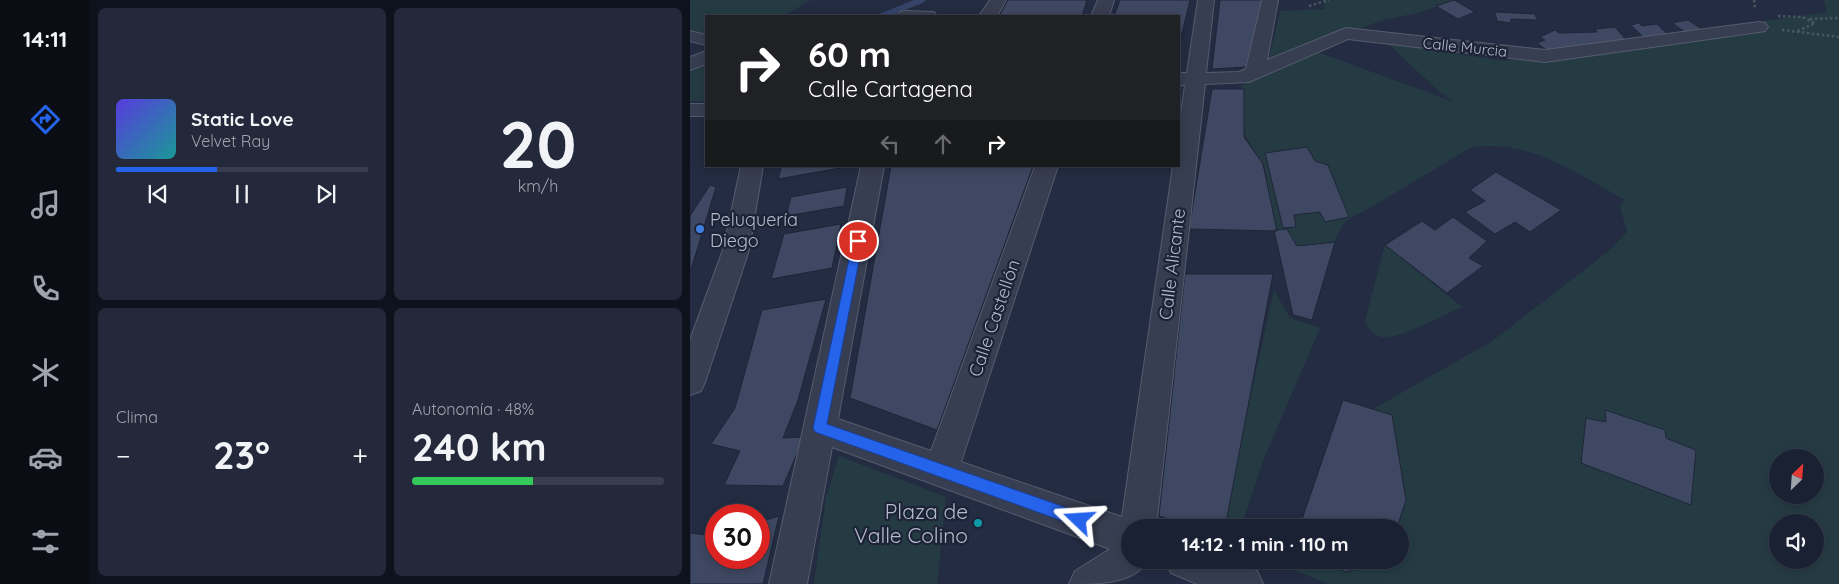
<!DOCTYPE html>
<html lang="es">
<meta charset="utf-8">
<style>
body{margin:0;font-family:Quicksand,sans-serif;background:#23293a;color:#f1f3f6;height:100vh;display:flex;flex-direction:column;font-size:19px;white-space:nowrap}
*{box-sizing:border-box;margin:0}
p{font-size:16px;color:#9fa3ac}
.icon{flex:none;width:28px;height:28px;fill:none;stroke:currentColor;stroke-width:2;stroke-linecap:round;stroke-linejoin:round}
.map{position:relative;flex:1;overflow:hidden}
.sheet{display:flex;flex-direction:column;gap:8px;padding:8px;background:#0e121c;width:600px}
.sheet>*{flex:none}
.top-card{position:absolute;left:15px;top:15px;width:475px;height:152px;border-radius:0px;box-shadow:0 2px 12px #0003,0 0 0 1px #383e4d;background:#202124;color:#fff;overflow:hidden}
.needle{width:32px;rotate:25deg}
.buttons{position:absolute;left:1079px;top:449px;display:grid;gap:10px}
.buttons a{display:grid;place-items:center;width:55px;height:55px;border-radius:50%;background:#1a2132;box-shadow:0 2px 12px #0003,0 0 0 1px #383e4d;font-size:25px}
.speed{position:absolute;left:15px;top:504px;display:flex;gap:10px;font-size:25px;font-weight:700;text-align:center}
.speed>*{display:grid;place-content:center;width:65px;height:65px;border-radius:50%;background:#1a2132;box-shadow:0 2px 12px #0003,0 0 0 1px #383e4d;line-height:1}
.speed .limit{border:8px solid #d22;background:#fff;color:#111}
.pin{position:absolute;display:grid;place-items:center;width:42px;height:42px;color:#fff;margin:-21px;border:2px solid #fff;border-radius:50%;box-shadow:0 1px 5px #0007}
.me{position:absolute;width:55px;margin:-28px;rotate:290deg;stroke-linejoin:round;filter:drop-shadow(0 0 4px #0008)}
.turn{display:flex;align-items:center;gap:18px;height:105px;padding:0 20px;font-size:22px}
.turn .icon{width:65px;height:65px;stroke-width:2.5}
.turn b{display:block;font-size:35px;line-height:42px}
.lanes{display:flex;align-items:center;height:48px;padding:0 20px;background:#0003;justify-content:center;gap:25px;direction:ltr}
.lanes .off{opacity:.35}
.big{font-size:38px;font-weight:700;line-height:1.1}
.sheet .widget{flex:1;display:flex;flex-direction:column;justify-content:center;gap:8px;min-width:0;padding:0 18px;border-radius:8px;background:#23293a}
.sheet .dial{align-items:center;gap:0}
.dial b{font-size:65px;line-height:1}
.song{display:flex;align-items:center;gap:15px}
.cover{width:60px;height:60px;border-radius:8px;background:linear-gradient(135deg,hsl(250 70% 55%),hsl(180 70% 35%))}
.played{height:5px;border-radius:2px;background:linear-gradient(90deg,#2563eb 40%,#383e4d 40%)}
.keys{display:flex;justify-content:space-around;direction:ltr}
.heat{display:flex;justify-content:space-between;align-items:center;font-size:28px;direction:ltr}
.charge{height:8px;border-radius:4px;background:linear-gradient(90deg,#34c759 48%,#383e4d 0)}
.sheet .tiles{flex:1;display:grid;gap:8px;grid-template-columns:repeat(2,1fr)}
.trip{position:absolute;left:431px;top:519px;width:288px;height:50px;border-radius:25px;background:#1a2132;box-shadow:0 2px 12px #0003,0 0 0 1px #383e4d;font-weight:700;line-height:50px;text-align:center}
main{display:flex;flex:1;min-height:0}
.tabs{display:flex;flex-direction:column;width:90px;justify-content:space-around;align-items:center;background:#0a0d14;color:#9fa3ac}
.tabs .icon{width:35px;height:35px}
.tabs .current{color:#2563eb}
.tabs b{font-size:22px;color:#f1f3f6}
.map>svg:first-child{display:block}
.green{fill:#253b43;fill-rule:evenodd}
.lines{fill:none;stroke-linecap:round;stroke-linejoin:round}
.stream{stroke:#36446a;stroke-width:6}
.building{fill:#3f4862;stroke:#1f2538}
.minor-casing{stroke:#565c6f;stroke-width:2}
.path{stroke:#44585f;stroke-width:2.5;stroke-dasharray:2.5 2.5;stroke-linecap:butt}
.minor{fill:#383e51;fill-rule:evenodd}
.route{fill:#2563eb;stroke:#184099}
.shop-dot{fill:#3f7fe0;stroke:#1d2336;stroke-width:2}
.culture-dot{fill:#0f9aa8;stroke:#1d2336;stroke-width:2}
.labels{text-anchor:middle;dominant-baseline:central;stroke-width:4.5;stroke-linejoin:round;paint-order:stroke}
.far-street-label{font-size:15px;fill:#b4bacc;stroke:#1d2336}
.poi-label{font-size:18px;fill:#b4bacc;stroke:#1d2336;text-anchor:start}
.street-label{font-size:18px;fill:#b4bacc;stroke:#1d2336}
.near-poi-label{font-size:21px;fill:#b4bacc;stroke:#1d2336;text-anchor:end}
</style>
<main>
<nav class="tabs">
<b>14:11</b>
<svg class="icon current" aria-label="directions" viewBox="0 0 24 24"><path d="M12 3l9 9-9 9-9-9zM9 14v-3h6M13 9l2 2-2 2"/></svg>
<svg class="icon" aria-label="music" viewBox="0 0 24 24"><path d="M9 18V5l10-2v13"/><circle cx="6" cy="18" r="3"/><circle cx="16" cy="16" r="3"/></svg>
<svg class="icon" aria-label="phone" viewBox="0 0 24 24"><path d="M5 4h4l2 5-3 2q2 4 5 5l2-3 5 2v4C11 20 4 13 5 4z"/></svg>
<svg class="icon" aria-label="climate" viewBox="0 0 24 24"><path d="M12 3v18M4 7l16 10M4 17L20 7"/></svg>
<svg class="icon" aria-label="car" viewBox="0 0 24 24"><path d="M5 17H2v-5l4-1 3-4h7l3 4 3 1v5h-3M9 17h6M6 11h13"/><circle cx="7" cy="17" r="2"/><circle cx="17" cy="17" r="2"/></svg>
<svg class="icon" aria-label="filters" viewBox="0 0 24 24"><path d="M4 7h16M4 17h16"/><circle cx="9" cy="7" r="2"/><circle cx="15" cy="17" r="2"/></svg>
</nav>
<section class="sheet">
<div class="tiles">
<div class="widget">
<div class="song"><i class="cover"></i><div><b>Static Love</b><p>Velvet Ray</p></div></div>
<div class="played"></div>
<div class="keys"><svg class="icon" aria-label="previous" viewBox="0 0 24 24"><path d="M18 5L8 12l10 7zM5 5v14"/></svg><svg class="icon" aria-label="pause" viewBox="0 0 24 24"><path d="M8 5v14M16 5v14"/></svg><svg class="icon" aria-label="next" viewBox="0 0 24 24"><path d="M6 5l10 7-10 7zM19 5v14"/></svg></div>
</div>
<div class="widget dial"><b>20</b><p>km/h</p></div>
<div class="widget"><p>Clima</p>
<div class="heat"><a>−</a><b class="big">23°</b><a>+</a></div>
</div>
<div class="widget"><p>Autonomía · 48%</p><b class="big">240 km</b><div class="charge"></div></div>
</div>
</section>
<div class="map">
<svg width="1149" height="584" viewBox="0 0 1149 584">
<rect width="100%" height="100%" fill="#232c42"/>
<path class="green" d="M0,0H120L95,16H16V34L0,31Z
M633,0H766L727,13L690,21L578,63L590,11L635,9Z
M1134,0H1149V584H638L594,566L596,560H628L656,572L696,560H710V528L707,527L716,500L702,416L683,409L801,342L920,250L937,232L930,206L935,200C888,174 837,137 780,148L673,212C656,218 651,225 645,242L607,246L597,230H584L575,168L552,130L551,87L559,80L625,51L764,102L751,93L696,42L814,61L891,47L1137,12ZM1088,458H1125V495H1088ZM1088,522H1125V560H1088Z
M16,62V101H0V70Z
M695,245L772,307C755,314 707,341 691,337C682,334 678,328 675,321Z
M584,290L600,318L630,328L574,458L551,527L531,528Z
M149,456L256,497L247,584H124L136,498Z"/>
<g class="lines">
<path class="stream" d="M192,16L232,0"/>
</g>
<path class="building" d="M318,0H397L392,16H309Z
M430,0H500L489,46V16H424Z
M530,0H573L556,67L522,69Z
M764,0L785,12L768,19L746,6Z
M805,12L845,14L847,20L821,19V23L807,21Z
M998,20L1013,30L995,32L982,23Z
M949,23L952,26L967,24L977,34L954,38L941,25Z
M925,27L936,40L858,51L847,43L855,40L850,37L865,30L869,33L907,32L905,29Z
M522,89H554V137L573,164L587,231L499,229Z
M617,147L625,161L638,165L659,217L635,222L630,212L604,215L606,227L593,228L575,153Z
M92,166H161L88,179Z
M201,166H343L247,430L160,398Z
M806,172L871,210L840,232L825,222L805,234L775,212L795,201L780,190Z
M20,185L26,187L0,273V216Z
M157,187L154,206L96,216L101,197Z
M763,217L797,241L779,258L793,266L757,293L695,245L732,221L745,230Z
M151,224L142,268L81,279L94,234Z
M597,229L607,246L645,242L622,320L603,315L584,230Z
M495,274H583L535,528H508L469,516Z
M136,299L108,400L93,438L114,437L93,486L34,485L50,451L21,444L45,408L72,310Z
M653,400L702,415L716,500L707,528H609Z
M915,410L975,430L976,438L1006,450L1001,505L891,463L896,418L916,422Z
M89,516L73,584H0V533L26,536V558H69V522Z
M628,560H696L656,572Z"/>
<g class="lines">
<g class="minor-casing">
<path id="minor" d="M300,0H316L307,16H289Z
M408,0H424L419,16H401Z
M508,0H524L516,73L549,72L556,69L572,0H588L577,60L656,28L855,50L1069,22L1075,23L1078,27L1075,31L1069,32L855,62L658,39L559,82L515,84L466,528H440V560H458C445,584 408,584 379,584L385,571L420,549L142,447L117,584H79L171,166H194L148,419L241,451L345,166H368L271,462L432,517L483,166H489V128L495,85H489V73H497Z
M216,11L244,12L247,16H207L210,12Z
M0,31L16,35V45L0,41Z
M16,51V64L0,70V57Z
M0,104H16V116H0Z
M51,166H73L59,250L15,382L11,391L0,395V340L33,250Z
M475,560H542L567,571L573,584H507L481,573Z"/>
</g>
<path class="path" d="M1064,0L1065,8
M619,6L639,0
M1088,16L1112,17L1125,23L1106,32
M1120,19L1149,18
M1092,30L1149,37"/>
<use href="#minor" class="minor"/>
</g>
<path class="route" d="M168,237L173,241L137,424L389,512L394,514L396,520L394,525L389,527L125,432L123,428L163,241Z"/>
<circle class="shop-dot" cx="10" cy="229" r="5"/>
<circle class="culture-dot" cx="288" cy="523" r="5"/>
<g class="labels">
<g class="far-street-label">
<text transform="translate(775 47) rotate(6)">Calle Murcia</text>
</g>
<g class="poi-label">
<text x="20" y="219">Peluquería<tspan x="20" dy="21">Diego</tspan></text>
</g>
<g class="street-label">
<text transform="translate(482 264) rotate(-83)">Calle Alicante</text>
<text transform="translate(304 318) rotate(-71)">Calle Castellón</text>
</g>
<g class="near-poi-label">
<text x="278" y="511">Plaza de<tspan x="278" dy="24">Valle Colino</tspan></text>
</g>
</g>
</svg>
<div class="buttons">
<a><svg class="needle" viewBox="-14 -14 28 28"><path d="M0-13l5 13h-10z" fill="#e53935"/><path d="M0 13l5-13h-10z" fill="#9fa3ac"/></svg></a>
<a><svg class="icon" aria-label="sound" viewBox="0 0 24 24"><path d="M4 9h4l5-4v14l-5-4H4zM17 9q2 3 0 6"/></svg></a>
</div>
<div class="speed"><div class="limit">30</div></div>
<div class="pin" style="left:168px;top:241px;background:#d93025"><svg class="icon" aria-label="arrive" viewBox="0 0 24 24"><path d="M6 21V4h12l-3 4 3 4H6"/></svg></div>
<svg class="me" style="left:389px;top:520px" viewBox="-20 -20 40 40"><path d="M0-17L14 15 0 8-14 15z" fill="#2563eb" stroke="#fff" stroke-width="4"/></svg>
<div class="trip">14:12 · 1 min · 110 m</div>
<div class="top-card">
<div class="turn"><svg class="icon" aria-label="right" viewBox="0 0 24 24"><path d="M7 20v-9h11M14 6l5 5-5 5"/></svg><div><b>60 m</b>Calle Cartagena</div></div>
<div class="lanes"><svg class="icon off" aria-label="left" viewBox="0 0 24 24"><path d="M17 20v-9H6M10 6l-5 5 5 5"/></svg><svg class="icon off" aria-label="ahead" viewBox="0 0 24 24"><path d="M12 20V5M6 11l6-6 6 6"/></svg><svg class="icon" aria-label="right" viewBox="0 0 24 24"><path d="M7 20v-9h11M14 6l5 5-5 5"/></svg></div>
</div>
</div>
</main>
